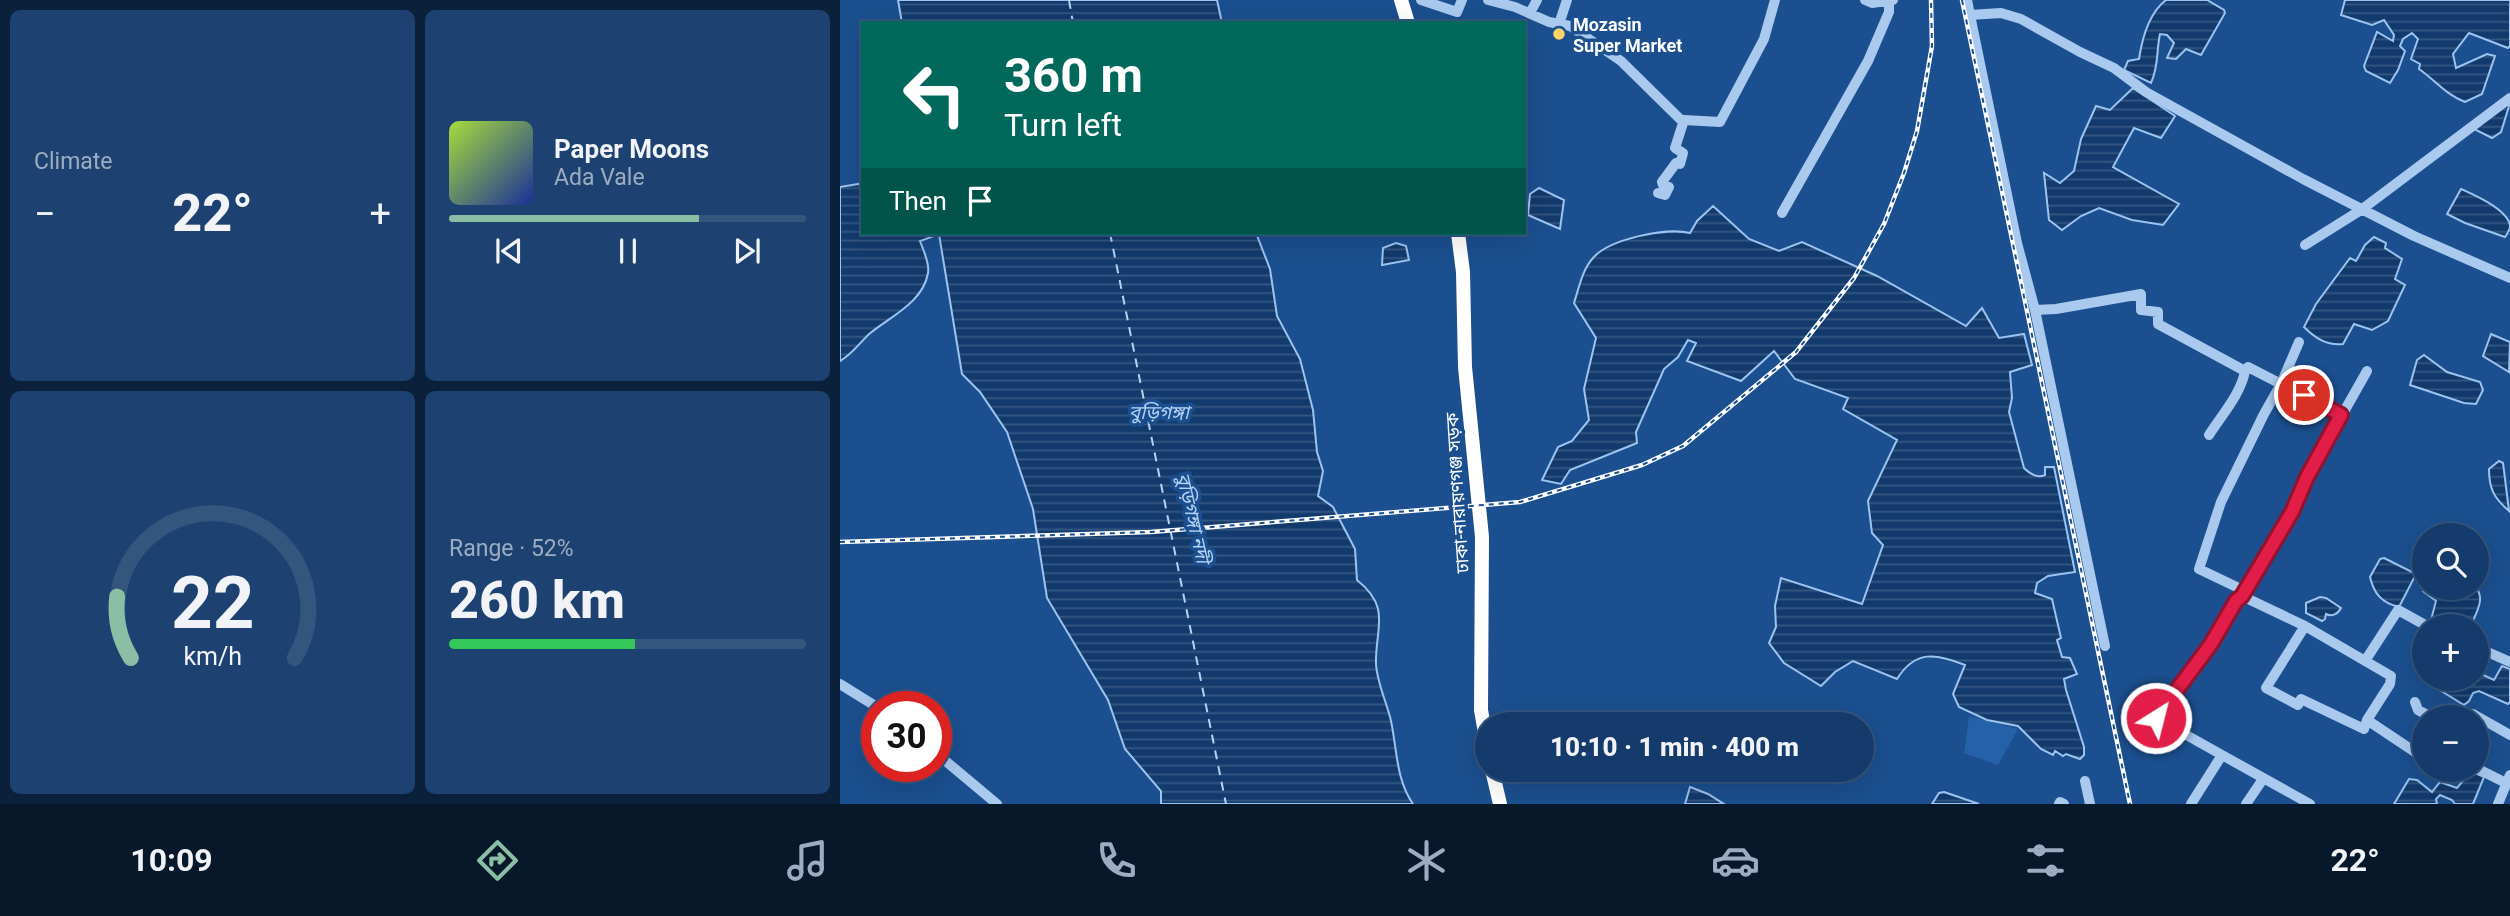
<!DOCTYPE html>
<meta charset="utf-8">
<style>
body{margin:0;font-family:Roboto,"Noto Sans Bengali",sans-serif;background:#1d4271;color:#f1f3f6;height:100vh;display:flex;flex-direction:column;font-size:26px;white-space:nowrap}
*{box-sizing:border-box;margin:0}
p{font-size:23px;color:#9dadc1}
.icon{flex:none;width:38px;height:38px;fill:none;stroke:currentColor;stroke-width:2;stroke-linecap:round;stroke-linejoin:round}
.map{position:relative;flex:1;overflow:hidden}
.details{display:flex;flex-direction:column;gap:10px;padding:10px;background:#0b203b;width:840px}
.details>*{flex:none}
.banner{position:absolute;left:21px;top:21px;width:665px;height:214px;border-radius:0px;box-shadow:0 7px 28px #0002,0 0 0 2px #33557e;background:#00695c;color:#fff;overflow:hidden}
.controls{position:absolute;left:1572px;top:523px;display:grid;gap:14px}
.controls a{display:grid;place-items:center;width:77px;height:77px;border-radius:50%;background:#143b6b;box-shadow:0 7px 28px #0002,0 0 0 2px #33557e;font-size:35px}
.speed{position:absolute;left:21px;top:691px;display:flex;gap:14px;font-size:35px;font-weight:700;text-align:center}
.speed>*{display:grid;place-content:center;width:91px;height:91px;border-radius:50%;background:#143b6b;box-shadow:0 7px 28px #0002,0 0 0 2px #33557e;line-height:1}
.speed .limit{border:10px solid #d22;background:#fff;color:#111}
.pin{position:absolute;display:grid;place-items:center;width:60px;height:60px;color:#fff;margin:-30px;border:4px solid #fff;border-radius:50%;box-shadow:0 2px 7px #0007}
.me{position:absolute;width:77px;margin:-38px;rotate:36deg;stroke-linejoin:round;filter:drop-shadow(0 0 5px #0008)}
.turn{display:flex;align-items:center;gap:24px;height:147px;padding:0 28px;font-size:32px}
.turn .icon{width:91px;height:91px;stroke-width:2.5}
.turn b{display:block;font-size:49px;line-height:60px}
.then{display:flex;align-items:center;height:66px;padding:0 28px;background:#0003;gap:14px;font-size:26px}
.big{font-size:52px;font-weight:800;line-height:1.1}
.details .widget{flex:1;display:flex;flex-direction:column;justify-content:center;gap:10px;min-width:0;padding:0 24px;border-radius:10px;background:#1d4271}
.details .dial{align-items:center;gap:0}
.dial svg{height:182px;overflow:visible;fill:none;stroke:#33557e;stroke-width:7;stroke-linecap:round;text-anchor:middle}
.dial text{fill:#f1f3f6;stroke:none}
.song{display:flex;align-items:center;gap:21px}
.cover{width:84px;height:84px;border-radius:10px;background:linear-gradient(135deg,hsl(80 70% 55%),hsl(230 70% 35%))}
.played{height:7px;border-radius:4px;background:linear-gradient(90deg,#8abfa5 70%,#33557e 70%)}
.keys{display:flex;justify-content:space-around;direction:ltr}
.heat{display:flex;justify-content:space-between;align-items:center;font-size:38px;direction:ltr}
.charge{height:10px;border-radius:5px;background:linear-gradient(90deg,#34c759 52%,#33557e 0)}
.details .tiles{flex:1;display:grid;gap:10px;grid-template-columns:repeat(2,1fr)}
.trip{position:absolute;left:635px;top:712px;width:399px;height:70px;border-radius:35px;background:#143b6b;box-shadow:0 7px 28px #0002,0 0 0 2px #33557e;font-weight:800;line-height:70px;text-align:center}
.tabs{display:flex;height:112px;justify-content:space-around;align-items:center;background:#08182b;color:#9dadc1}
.tabs .icon{width:49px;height:49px}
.tabs .active{color:#8abfa5}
.tabs b{font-size:32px;color:#f1f3f6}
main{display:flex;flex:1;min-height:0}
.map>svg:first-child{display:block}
.green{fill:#2461a8}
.water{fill:url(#water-rules);stroke:#9cc4f0;stroke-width:2}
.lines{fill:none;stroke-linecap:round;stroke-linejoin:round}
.ferry{stroke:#b5d3f5;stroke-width:2;stroke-dasharray:9 7;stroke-linecap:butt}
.minor{stroke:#a9c9ee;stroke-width:10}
.highway{stroke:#fff;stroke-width:14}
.rail-casing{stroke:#fff;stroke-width:4.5}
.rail{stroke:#1b4f8f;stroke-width:2;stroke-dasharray:5;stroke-linecap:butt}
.route-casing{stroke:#92132f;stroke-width:18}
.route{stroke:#e11d48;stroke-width:12}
.poi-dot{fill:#ffd166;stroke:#1b4f8f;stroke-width:2.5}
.labels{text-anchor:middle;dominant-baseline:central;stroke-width:7;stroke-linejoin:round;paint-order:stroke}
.poi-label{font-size:18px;font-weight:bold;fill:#fff;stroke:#1b4f8f;text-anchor:start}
.street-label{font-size:18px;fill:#fff;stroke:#1b4f8f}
.water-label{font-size:19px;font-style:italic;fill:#b5d3f5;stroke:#1b4f8f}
</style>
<main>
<section class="details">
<div class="tiles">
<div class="widget"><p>Climate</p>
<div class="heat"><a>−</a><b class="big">22°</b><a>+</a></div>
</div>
<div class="widget">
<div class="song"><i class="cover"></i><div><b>Paper Moons</b><p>Ada Vale</p></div></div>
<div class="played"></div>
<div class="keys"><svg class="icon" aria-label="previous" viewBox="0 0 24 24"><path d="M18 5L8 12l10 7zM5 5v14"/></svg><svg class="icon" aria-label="pause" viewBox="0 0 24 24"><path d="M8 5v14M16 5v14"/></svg><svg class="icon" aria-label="next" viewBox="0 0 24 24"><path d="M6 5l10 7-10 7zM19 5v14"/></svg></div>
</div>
<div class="widget dial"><svg viewBox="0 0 100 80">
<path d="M14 69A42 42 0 1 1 86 69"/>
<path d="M14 69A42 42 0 0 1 8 42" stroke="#8abfa5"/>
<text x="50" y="56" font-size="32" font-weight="700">22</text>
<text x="50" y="72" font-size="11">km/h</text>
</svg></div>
<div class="widget"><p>Range · 52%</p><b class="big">260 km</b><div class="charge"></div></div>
</div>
</section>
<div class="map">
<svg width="1670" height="804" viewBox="0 0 1670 804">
<defs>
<pattern id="water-rules" width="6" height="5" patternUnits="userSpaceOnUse" patternTransform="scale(1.75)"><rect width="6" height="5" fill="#123a6d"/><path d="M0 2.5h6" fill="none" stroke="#365883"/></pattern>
</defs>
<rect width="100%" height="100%" fill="#1b4f8f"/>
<path class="green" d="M1129,716L1178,729L1158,765L1124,753Z"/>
<path class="water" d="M58,0H377L382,23H62Z
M1326,0H1367L1384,10L1385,13L1361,55L1346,49L1336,59L1327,58L1334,43L1327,35L1320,34C1316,53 1319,65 1311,83L1284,70L1288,61L1299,59C1302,39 1309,13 1326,0Z
M1505,0H1670V46L1668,48L1629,33L1613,54L1616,68L1647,54L1655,56L1642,94L1625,102C1606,95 1595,80 1579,69L1580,64L1571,59L1578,39L1572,33L1563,39L1560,46L1565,51L1558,70L1550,83L1526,71L1524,66L1537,32L1553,41L1554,35L1544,20L1532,25L1501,15Z
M1293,88L1335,116L1321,138L1294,128L1273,167L1339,204L1323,225L1292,220L1259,208L1241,216L1222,230L1209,220L1204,173L1220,183L1234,171L1241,139L1256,106L1270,110Z
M1670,103L1661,132L1652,138L1632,128Z
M18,184L23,185V233H416L430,269L437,316L460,359L473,410L477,452L483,471L478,496L493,507L515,549L517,580C552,608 535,628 536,664C537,683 547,703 551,721C557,749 556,780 573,804H321V791L285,749L268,700L207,598L193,509L167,432L140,392L122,374L99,234L80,241C83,250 90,263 88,273C83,303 49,317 28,335C19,344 11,355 0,361V187Z
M699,188L724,200L720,229L688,215L690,194Z
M1621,189C1634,195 1670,210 1670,227C1670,229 1666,236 1665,237L1625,223L1607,214Z
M873,206L909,239L939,251L962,242L1037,276L1126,326L1142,308L1159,338L1184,334L1192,365L1170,372L1172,398L1169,412L1184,468C1190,474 1197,479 1205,475V467H1214L1235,572L1208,576L1197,583L1195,593L1212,599L1221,638L1217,640L1222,657L1230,658L1237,674L1224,679L1226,690L1244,747V755L1240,759L1226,754L1223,756L1215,751L1213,755L1201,749L1178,726L1147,720L1119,707L1113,694L1125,665C1096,653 1075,650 1057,679L1013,661L995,672L981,686L944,663L929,643L936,627L935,606L941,578L1022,604L1043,545L1032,533L1028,501L1057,440L1003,409L1008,398L955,379L934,351L901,381L847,361L856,343L848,340L838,357L824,369L796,432L797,443L730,470L721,484L702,480L718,447L732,441L749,420L744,389L756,338L734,303C739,288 742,270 753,258C769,239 827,227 850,233L857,221Z
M1534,237L1546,243L1545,248L1562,259L1555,279L1565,285L1548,321L1532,330L1514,324L1503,344C1487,346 1475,338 1464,327L1476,304L1510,258L1516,261L1525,245Z
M556,243L566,246L569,260L542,265L543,248Z
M1651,334L1670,342L1669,372L1643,356Z
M1584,355L1607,372L1640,382L1643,390L1636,404L1624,403L1570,385L1577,360Z
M1659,461L1663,463L1669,511C1654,498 1649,489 1649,469Z
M1544,558L1576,574L1559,607C1542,603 1534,594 1530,577L1540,559Z
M1584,586L1636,588C1646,599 1635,614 1631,626H1596L1590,624L1596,601L1583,591Z
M1480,597L1486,598L1501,608C1498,614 1492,617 1486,614L1485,619L1482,621L1466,613V603Z
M1636,662L1641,667V674L1654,680L1662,666L1670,669V702L1668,704L1639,691L1633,693L1629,701L1624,705L1585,681V679H1636Z
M1631,771L1644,777L1633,804H1615L1612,800L1600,795L1596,799L1597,804H1554L1569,779L1577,780L1592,792L1600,782L1617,788Z
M850,787L868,794L884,804H845Z
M1104,792L1139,804H1092L1099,793Z"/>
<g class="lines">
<path class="ferry" d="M229,0L233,23
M270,233L386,804"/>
<path class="minor" d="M581,0L617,12L622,0
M648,0L675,7L709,22L730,26L781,61L840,119L844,120
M1025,0L1032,3L1053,0
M1127,0L1130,15L1161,13L1181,19L1240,52L1274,68L1306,92L1463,179L1574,236L1670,278
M690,13L697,0
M1130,15L1177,243L1195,310L1265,646
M719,24L727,0
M818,193L825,195L829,187L823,185L822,182L836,163L840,164L843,153L835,148L844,120L880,122L924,39L935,0
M942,213L1028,61L1049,12V2
M1465,245L1521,210L1670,98
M1195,310L1216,309L1301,294V310L1318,312V324L1405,371C1401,394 1381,416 1369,435
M1408,367L1441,384L1459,342
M1501,415L1441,384L1424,414L1381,502L1359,569L1405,591L1402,596L1465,626L1551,676L1550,684L1527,720L1584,758
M1405,591L1452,512L1467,477L1527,371
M1465,626L1426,688L1458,705L1461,699L1524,729L1527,720
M1636,647L1670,662
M1525,661L1558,610L1587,626
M0,684L37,707
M1575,702L1578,710L1593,718
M1631,718L1633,714L1670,735
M96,753L157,804
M1382,755L1316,718L1371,644L1396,601L1402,596
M1636,768L1666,783
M1245,781L1250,804
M1219,804L1220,802L1224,804
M1351,804L1382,755L1470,804
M1406,804L1423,779
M1658,804L1670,775"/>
<path class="highway" d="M561,0L568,23
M618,233L623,272L625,367L642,537L641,710L648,750
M652,770L660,804"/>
<g class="rail-casing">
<path id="rail" d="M1122,0L1290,804
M0,542L311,532L680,502L802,465L843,446L956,352L1014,278L1044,224L1064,173L1077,131L1092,46L1091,0"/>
</g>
<use href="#rail" class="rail"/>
</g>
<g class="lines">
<g class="route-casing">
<path id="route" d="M1316,718L1371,644L1396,601L1402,596L1452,512L1467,477L1501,415L1464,395"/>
</g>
<use href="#route" class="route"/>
</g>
<circle class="poi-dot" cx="719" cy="34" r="7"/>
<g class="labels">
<g class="poi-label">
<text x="733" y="24">Mozasin<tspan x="733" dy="21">Super Market</tspan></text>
</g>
<g class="street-label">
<text transform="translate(617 493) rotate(-94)">ঢাকা-নারায়ণগঞ্জ সড়ক</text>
</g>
<g class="water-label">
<text x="319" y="412">বুড়িগঙ্গা</text>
<text transform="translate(353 518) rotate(77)">বুড়িগঙ্গা নদী</text>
</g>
</g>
</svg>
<div class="controls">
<a><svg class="icon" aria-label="search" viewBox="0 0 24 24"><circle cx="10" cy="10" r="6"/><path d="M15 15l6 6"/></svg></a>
<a>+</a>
<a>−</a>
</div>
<div class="speed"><div class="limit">30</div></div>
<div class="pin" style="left:1464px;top:395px;background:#d93025"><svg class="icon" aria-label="arrive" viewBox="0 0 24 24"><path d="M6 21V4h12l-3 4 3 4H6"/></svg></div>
<svg class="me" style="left:1316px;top:718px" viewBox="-20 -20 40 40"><circle r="17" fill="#e11d48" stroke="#fff" stroke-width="3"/><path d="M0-11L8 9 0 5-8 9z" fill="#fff"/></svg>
<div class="trip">10:10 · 1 min · 400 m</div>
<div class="banner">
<div class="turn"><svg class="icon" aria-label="left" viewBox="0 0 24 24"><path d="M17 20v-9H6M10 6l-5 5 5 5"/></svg><div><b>360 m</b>Turn left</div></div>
<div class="then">Then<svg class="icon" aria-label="arrive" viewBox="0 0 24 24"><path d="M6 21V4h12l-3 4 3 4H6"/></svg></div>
</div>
</div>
</main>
<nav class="tabs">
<b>10:09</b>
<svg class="icon active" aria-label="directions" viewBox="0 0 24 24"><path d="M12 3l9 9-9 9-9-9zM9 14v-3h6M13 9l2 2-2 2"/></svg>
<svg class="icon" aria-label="music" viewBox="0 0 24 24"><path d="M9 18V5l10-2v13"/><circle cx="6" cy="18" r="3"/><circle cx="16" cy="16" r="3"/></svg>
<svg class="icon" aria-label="phone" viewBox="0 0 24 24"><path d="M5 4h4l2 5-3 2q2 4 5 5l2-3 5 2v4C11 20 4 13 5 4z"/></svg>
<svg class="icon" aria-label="climate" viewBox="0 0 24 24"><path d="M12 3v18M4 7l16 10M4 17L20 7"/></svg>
<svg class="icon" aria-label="car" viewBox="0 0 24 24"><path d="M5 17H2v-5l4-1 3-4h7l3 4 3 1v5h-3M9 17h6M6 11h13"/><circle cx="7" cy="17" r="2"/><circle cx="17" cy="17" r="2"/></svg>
<svg class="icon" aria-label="filters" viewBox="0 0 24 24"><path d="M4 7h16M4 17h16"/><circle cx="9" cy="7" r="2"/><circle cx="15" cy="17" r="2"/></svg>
<b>22°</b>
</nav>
